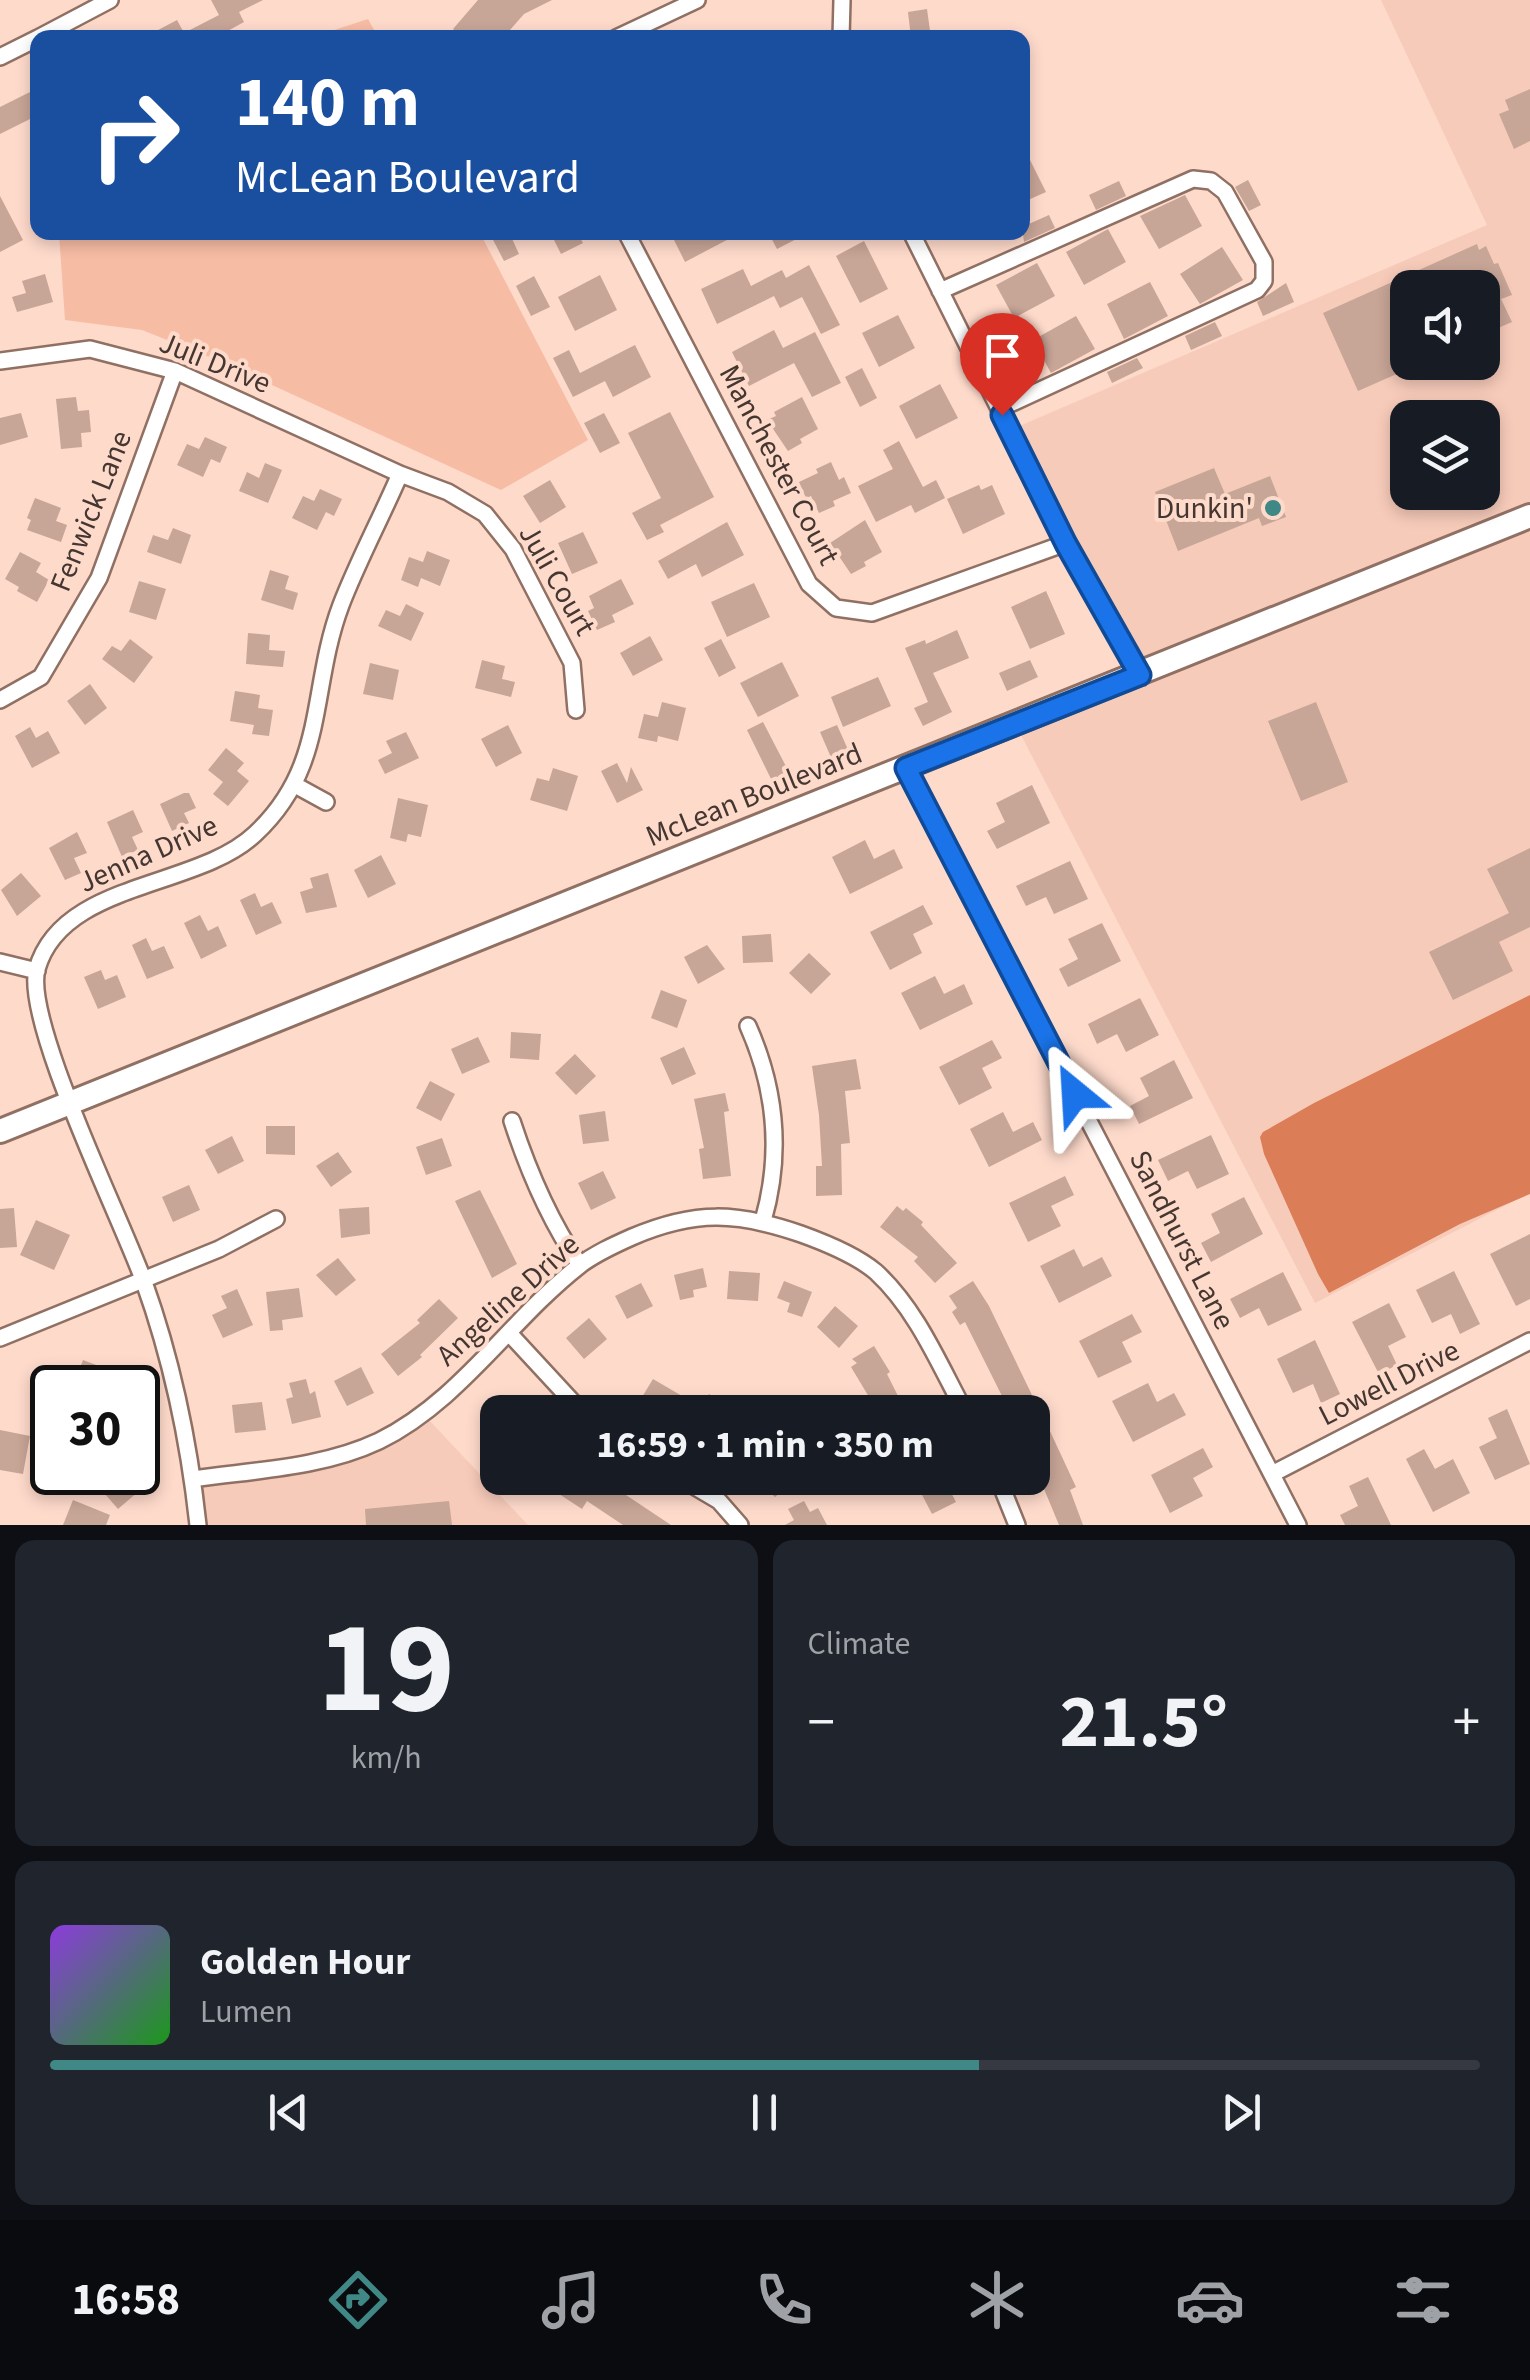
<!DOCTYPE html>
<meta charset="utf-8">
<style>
body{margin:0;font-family:"Source Sans 3",sans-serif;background:#20242c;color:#f1f3f6;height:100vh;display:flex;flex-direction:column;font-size:38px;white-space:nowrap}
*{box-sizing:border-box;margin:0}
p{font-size:32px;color:#9ea1a6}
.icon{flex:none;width:55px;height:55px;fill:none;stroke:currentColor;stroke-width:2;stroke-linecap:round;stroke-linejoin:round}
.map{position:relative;height:1525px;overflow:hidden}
.side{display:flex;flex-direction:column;gap:15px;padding:15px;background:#0d0f14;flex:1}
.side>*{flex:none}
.top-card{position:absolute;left:30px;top:30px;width:1000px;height:210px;border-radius:20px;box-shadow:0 5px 15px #0003;background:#1a4fa0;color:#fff;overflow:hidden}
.controls{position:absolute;left:1390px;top:270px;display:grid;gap:20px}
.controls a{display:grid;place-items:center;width:110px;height:110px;border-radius:20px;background:#171b24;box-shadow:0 5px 15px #0003;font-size:50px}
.speed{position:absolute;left:30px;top:1365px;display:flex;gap:20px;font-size:50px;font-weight:700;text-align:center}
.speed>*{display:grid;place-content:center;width:130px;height:130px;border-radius:50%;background:#171b24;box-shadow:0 5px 15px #0003;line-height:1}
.speed .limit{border:5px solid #111;border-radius:15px;background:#fff;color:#111}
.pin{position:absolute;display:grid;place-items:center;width:85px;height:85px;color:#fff;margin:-102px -42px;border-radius:50% 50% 50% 0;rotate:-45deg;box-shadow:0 0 10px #0007}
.pin .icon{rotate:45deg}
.me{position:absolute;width:110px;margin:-55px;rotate:333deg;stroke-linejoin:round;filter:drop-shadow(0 0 8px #0008)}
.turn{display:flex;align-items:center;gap:35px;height:210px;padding:0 40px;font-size:45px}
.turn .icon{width:130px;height:130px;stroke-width:2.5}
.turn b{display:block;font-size:70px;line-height:85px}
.big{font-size:75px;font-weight:700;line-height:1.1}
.side .tile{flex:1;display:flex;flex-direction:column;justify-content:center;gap:15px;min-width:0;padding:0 35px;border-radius:20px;background:#20242c}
.side .dial{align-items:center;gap:0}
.dial b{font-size:130px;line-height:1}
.song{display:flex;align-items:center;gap:30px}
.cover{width:120px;height:120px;border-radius:15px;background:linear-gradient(135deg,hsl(270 70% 55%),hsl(120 70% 35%))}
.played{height:10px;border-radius:5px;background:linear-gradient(90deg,#408886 65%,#363941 65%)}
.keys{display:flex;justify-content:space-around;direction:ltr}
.heat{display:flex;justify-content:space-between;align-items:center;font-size:55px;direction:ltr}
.side .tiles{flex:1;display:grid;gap:15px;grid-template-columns:1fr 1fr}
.tile:last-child{grid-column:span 2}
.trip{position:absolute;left:480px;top:1395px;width:570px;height:100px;border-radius:20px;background:#171b24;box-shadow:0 5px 15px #0003;font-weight:700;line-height:100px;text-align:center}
.dock{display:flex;height:160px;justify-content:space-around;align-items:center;background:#090b0e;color:#9ea1a6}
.dock .icon{width:70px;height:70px}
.dock .selected{color:#408886}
.dock b{font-size:45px;color:#f1f3f6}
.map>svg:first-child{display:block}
.built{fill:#f7cbba;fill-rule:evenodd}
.green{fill:#f7bca4}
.water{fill:#db7d56}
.building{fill:#c7a597}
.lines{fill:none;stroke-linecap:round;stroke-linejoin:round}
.minor-casing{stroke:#907063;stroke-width:20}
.secondary-casing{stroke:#907063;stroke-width:28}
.minor{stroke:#fff;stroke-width:15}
.secondary{stroke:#fff;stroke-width:22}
.route-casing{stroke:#114b97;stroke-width:25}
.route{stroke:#1a73e8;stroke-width:18}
.poi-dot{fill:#408886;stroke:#fedacb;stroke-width:4}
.labels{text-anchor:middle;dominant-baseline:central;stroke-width:8;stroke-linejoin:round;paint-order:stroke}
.street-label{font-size:30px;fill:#443630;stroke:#fedacb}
.poi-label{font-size:30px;fill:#443630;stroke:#fedacb;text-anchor:end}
</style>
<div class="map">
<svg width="1530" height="1525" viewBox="0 0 1530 1525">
<rect width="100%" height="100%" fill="#fedacb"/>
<path class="built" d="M1381,0H1530V510L1141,668L1015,428L1487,225ZM1408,288H1482V362H1408ZM1408,418H1482V492H1408Z
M1530,525V1193L1315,1303L1019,731Z
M426,1417L528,1525H200L197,1483L330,1464Z"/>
<path class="green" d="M368,19L378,37H313Z
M59,233H480L588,440L501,490L222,362L142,330L65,320Z"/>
<path class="water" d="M1530,995V1194L1460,1224L1329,1293L1318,1274L1264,1154L1260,1137L1263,1132L1314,1103Z"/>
<path class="building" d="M211,0H263L239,12L244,22L215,38H143L177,20L184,33L219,15Z
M478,0H552L524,14L503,38H463L453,29Z
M927,9L931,38H911L908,12Z
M1530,89V141L1514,149L1499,114L1509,110L1505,100Z
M30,92L38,106V115L0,134V107Z
M1022,144L1046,192L1028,200L1022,188Z
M1248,180L1261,205L1249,211L1235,187Z
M1119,181L1126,196L1096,210L1089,195Z
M1185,195L1202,226L1159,249L1140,216Z
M0,196L23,240L0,252Z
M1049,215L1055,228L1024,242L1022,227Z
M1108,229L1126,262L1084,285L1066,252Z
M489,232H509L519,254L504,261Z
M550,232H577L583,243L561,254Z
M670,232H742L685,262Z
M768,232H810L777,249Z
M864,241L888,289L860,303L836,256Z
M1477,244L1479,250L1486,246L1494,264L1498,263L1512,295L1501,299L1512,322L1482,335V288H1408V369L1358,391L1323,313Z
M1222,247L1243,280L1200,304L1180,274Z
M1037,263L1055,296L1014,318L996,285Z
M809,265L840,325L821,334L802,297L780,308L774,296L717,324L701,289L743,269L751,286L782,270L786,278Z
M45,274L53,302L17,312L12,297L26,293L22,281Z
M600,275L617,310L575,331L558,297Z
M534,276L550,307L531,316L516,286Z
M1150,282L1168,316L1124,339L1107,304Z
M1286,283L1294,302L1263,316L1257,302Z
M898,315L915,348L879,367L862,333Z
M1076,316L1095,349L1051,373L1033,340Z
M1215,322L1222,336L1191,350L1185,336Z
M774,330L783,348L815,332L841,383L812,397L794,363L749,386L732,352Z
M635,345L651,377L613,397L605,381L573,397L553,358L569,350L580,373Z
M1137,358L1143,368L1112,383L1107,372Z
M862,368L877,398L860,407L845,377Z
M940,384L958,418L916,439L899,406Z
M76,397L78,411L89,410L91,432L81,433L82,447L61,449L56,399Z
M802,397L818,429L800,439L802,443L788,451L767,420L776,416L774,412Z
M670,412L714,497L660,525L664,532L647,540L632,513L661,498L628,433Z
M21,413L28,437L0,445V418Z
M604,413L620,443L600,453L584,423Z
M205,437L227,447L220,463L211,459L203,477L177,465L187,444L199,449Z
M899,441L923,487L936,480L945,498L915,513L911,505L876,522L858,486L893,469L883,450Z
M831,462L839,480L844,477L851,493L833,501L835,506L819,513L811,496L806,498L799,482L818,473L816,469Z
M265,463L282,470L268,503L239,491L247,472L259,478Z
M1214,468L1225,494L1270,476L1286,517L1262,526L1259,518L1178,551L1155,492Z
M550,480L566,507L540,523L523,496Z
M979,485L981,490L992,485L1005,514L963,534L947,499Z
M320,489L342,499L334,516L326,512L317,530L292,518L303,496L314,501Z
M35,498L61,508L56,521L67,525L61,542L27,530L31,520L27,518Z
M865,520L882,552L864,562L866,566L851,574L830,543Z
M727,522L744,555L702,577L696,564L668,579L658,561Z
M173,528L191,535L181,564L147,552L153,535L168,540Z
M583,532L598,563L572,574L558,543Z
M427,551L450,560L440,586L421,578L418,587L401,580L409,557L423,562Z
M20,552L41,563L36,572L49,580L37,602L17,591L19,587L5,579Z
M270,570L289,576L285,589L298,593L293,610L261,600Z
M621,579L634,604L612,615L615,622L597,630L588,611L594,608L589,596Z
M139,581L166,589L156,620L129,612Z
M754,583L770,617L727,637L711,602Z
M1046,591L1065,634L1030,649L1011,607Z
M406,604L424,613L411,641L378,626L386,610L400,616Z
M957,630L969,658L933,673L952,712L923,726L914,708L928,702L905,648L925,640L926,644Z
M248,633L270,635L269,650L285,651L283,667L246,664Z
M650,636L663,660L633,676L620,653Z
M130,639L153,657L134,683L102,659L112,646L121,651Z
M721,639L736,668L719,677L704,648Z
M482,660L505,666L502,679L515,682L511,697L475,688Z
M1030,660L1038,677L1007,691L999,673Z
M782,662L799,696L758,717L740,683Z
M370,663L399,670L393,700L363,694Z
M878,677L891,706L843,727L831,697Z
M90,684L107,708L85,725L67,701Z
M235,691L260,695L258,708L273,710L269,736L252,734L254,725L230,721Z
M662,702L686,708L678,741L658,736L657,742L638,738L644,714L658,717Z
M1316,702L1348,782L1301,801L1268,721Z
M763,722L791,776L774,785L747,730Z
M508,725L522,753L496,767L481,739Z
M837,725L850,754L833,762L820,732Z
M30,727L36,738L48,731L60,753L32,768L15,736Z
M406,732L419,758L385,774L378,760L392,753L386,741Z
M226,748L244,763L237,771L249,781L228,806L213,794L223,782L208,770Z
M617,763L627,783L631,767L643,790L617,803L601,771Z
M553,768L578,776L567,811L530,800L537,778L549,781Z
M1032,785L1050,823L997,849L987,831L1005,822L996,803Z
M184,793H189L196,808L184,813L189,823L172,831L160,804Z
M398,798L428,805L421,837L408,834L406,842L390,838Z
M133,810L143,832L132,837L138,850L122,857L107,822Z
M77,832L87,853L74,858L81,873L65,880L49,848Z
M865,840L874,859L894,849L903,868L850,894L832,857Z
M1530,848V927L1499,942L1513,971L1453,1000L1429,952L1509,913L1487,869Z
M381,855L396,884L368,898L354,870Z
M1070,861L1088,899L1054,914L1046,897L1026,906L1016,886Z
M21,873L41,896L17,916L1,890Z
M328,873L337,907L306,913L300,892L313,888L310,878Z
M255,893L261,907L272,902L282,923L256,935L240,900Z
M923,905L933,924L913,934L922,953L890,970L870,932Z
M200,915L208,931L218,926L227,946L201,959L184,923Z
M1102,923L1121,961L1068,987L1059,969L1078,959L1068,939Z
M771,934L773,962L743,963L742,936Z
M146,938L152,951L164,946L174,968L147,979L132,945Z
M707,945L725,969L698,984L684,957Z
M809,953L831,974L811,994L789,973Z
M101,970L105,980L117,975L126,997L98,1009L84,977Z
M935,976L944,994L964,984L973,1004L920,1030L901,993Z
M661,990L687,1000L677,1028L651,1018Z
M1140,998L1159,1035L1126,1052L1117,1034L1097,1044L1088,1024Z
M511,1032L541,1034L539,1060L510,1058Z
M478,1037L490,1062L462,1074L451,1049Z
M992,1040L1002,1058L982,1068L992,1088L959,1105L939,1067Z
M684,1047L696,1074L672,1085L660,1058Z
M575,1054L596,1076L576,1095L555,1073Z
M856,1059L861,1089L845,1091L850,1143L841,1144L842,1195L816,1196V1166H822L819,1115L812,1066Z
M1174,1060L1193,1098L1139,1124L1130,1106L1149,1096L1140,1078Z
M430,1081L455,1094L441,1121L416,1108Z
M725,1093L729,1111L724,1112L731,1176L703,1179L699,1149L704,1148L694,1099Z
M605,1111L609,1141L583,1144L579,1115Z
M1003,1112L1013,1132L1033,1122L1042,1140L989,1167L970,1129Z
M266,1126H295V1155L266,1154Z
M1211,1135L1229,1174L1197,1189L1188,1171L1168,1181L1158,1160Z
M232,1136L244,1161L218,1174L205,1150Z
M442,1138L452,1166L426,1175L416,1147Z
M338,1152L352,1172L331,1187L316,1166Z
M603,1171L616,1198L591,1210L578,1183Z
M1065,1176L1074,1195L1051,1206L1061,1226L1028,1242L1009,1203Z
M189,1185L200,1210L173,1222L162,1197Z
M480,1190L517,1264L492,1278L455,1201Z
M1244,1197L1263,1234L1211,1262L1201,1243L1220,1233L1211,1214Z
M897,1206L903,1211L906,1208L923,1222L921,1225L957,1263L935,1283L914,1261L918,1257L880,1227Z
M369,1207L370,1234L341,1238L339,1209Z
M14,1208L17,1247L0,1248V1209Z
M36,1220L70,1235L54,1270L20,1255Z
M1530,1234V1299L1516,1306L1490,1254Z
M1074,1249L1083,1267L1102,1257L1112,1276L1059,1303L1040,1266Z
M338,1258L356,1280L336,1296L316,1275Z
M703,1268L707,1287L693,1290L694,1297L680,1300L674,1275Z
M729,1271L760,1273L758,1301L727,1299Z
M1454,1271L1480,1324L1460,1334L1451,1314L1432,1323L1416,1290Z
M1283,1272L1302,1310L1268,1326L1259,1308L1240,1318L1230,1299Z
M784,1281L812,1292L802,1317L787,1312L790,1303L777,1298Z
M973,1281L989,1306L1032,1395L1008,1408L965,1322L960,1325L952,1312L957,1308L949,1296Z
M641,1283L653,1306L627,1319L615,1296Z
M299,1288L303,1317L282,1320L283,1330L270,1331L266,1292Z
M237,1289L253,1325L223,1338L212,1315L227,1308L221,1296Z
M439,1299L458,1318L420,1355L422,1357L398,1376L381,1354L420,1323L417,1320Z
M1389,1303L1406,1337L1388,1346L1397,1365L1379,1374L1352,1322Z
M835,1306L858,1326L839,1348L817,1327Z
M1132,1314L1142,1332L1122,1342L1132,1362L1098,1378L1079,1341Z
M589,1318L607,1339L584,1359L566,1338Z
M1315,1340L1340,1394L1321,1403L1313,1384L1293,1393L1277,1359Z
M874,1346L890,1372L887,1374L906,1412H878L851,1367L857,1363L852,1359Z
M83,1360L120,1374L114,1388H72Z
M361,1367L374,1393L347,1406L334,1381Z
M306,1379L310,1394L315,1391L321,1417L292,1424L286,1399L293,1397L289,1383Z
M653,1379L701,1407L709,1394L723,1403L717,1412H657L639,1402Z
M1148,1383L1157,1402L1174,1393L1186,1415L1133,1442L1112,1401Z
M262,1402L266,1430L235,1433L232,1405Z
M1507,1409L1530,1464L1495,1480L1479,1447L1497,1438L1488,1418Z
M1042,1414L1076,1487L1070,1490L1083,1525H1059L1032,1460V1418Z
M0,1430L30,1436L23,1474L0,1470Z
M1203,1448L1213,1467L1193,1478L1203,1496L1170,1513L1151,1475Z
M1424,1449L1435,1469L1453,1459L1470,1493L1433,1512L1406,1459Z
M100,1472H136L146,1485L118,1509L92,1479Z
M1368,1477L1391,1525H1345L1340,1515L1358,1506L1349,1486Z
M566,1478H589L614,1493L617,1489L671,1525H623L587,1501L582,1509L556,1492Z
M773,1478H797L775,1497L764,1486Z
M944,1479L956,1502L932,1514L920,1491Z
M73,1500L110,1515L106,1525H63Z
M449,1501L452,1525H366L365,1509Z
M804,1501L810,1512L818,1508L827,1525H785L794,1520L788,1509Z"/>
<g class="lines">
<g class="minor-casing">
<path id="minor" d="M38,38L110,0
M616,38L697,0
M841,38L842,0
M0,57L38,38
M626,232L809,584L836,608L872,613L1066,543
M911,232L1066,543L1140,675
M940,291L1193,179L1211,181L1225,192L1264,262V281L1257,290L999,409
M0,361L90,349L175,371L400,474L448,492L485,514L513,549L572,663L576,710
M0,700L41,677L99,578L175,371
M906,768L1298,1525
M295,785L326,802
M0,962L37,971
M748,1026C776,1089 782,1155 763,1221
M512,1121C529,1173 549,1220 580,1265
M509,1333L582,1412
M0,1338L219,1249L276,1219
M1272,1474L1530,1341
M680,1478L719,1501L740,1525
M998,1478L1017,1525
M193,1479C255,1470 322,1468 379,1441C459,1402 510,1320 579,1266C594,1254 614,1245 632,1237C695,1210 737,1212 801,1234C826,1243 856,1255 876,1272C917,1310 939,1364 965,1412
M198,1525C189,1442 172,1360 144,1282C123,1222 23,1021 37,969C62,881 197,889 255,834C328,766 309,690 341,605C358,561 381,518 400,474"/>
</g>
<g class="secondary-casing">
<path id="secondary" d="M0,1131L1530,516"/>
</g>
<use href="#minor" class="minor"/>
<use href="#secondary" class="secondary"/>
</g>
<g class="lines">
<g class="route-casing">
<path id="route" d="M1002,415L1066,544L1140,675L906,768L1075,1094"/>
</g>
<use href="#route" class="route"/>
</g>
<circle class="poi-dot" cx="1273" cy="508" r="10"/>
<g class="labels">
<g class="street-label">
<text transform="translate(215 363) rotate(22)">Juli Drive</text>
<text transform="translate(779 465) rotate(62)">Manchester Court</text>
<text transform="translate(91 511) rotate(-68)">Fenwick Lane</text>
<text transform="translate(557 580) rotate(60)">Juli Court</text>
<text transform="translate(754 795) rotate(-22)">McLean Boulevard</text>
<text transform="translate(148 854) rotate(-24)">Jenna Drive</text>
<text transform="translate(1182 1240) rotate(63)">Sandhurst Lane</text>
<text transform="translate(508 1300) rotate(-42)">Angeline Drive</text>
<text transform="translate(1389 1383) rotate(-27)">Lowell Drive</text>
</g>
<g class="poi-label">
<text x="1253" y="508">Dunkin'</text>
</g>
</g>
</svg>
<div class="controls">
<a><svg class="icon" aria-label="sound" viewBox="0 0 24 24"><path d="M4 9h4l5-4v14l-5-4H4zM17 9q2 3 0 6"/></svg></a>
<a><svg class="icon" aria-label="layers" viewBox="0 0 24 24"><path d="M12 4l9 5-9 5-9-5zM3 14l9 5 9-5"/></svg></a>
</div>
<div class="speed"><div class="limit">30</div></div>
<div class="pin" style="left:1002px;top:415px;background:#d93025"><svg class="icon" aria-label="arrive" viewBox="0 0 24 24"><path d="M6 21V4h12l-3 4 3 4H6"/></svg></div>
<svg class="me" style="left:1075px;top:1094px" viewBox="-20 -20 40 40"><path d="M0-17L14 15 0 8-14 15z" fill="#1a73e8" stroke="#fff" stroke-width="4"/></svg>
<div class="trip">16:59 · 1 min · 350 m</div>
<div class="top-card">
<div class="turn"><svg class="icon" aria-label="right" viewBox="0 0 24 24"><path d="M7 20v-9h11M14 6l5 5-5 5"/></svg><div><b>140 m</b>McLean Boulevard</div></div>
</div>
</div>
<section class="side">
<div class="tiles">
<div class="tile dial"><b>19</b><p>km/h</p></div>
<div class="tile"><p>Climate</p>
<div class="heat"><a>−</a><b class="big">21.5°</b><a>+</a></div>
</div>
<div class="tile">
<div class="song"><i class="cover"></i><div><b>Golden Hour</b><p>Lumen</p></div></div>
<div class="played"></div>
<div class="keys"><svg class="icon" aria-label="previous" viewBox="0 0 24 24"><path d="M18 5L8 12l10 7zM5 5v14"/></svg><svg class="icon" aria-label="pause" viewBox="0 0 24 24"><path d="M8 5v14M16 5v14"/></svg><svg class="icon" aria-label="next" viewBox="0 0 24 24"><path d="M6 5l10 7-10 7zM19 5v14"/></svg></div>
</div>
</div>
</section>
<nav class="dock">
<b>16:58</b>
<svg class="icon selected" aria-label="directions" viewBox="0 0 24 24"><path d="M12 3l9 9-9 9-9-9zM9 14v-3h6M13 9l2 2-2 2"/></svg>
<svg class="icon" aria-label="music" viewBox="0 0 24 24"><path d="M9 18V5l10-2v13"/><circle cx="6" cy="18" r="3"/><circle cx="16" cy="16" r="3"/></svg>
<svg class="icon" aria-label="phone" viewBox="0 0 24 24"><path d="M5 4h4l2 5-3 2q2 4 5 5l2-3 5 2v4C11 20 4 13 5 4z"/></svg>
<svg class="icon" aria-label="climate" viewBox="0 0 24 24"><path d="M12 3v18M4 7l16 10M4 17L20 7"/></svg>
<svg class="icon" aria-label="car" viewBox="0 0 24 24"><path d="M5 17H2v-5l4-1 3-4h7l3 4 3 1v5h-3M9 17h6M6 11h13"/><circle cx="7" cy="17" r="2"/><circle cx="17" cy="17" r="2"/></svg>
<svg class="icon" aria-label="filters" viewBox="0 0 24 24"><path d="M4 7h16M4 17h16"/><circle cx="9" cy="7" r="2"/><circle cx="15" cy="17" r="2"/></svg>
</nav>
